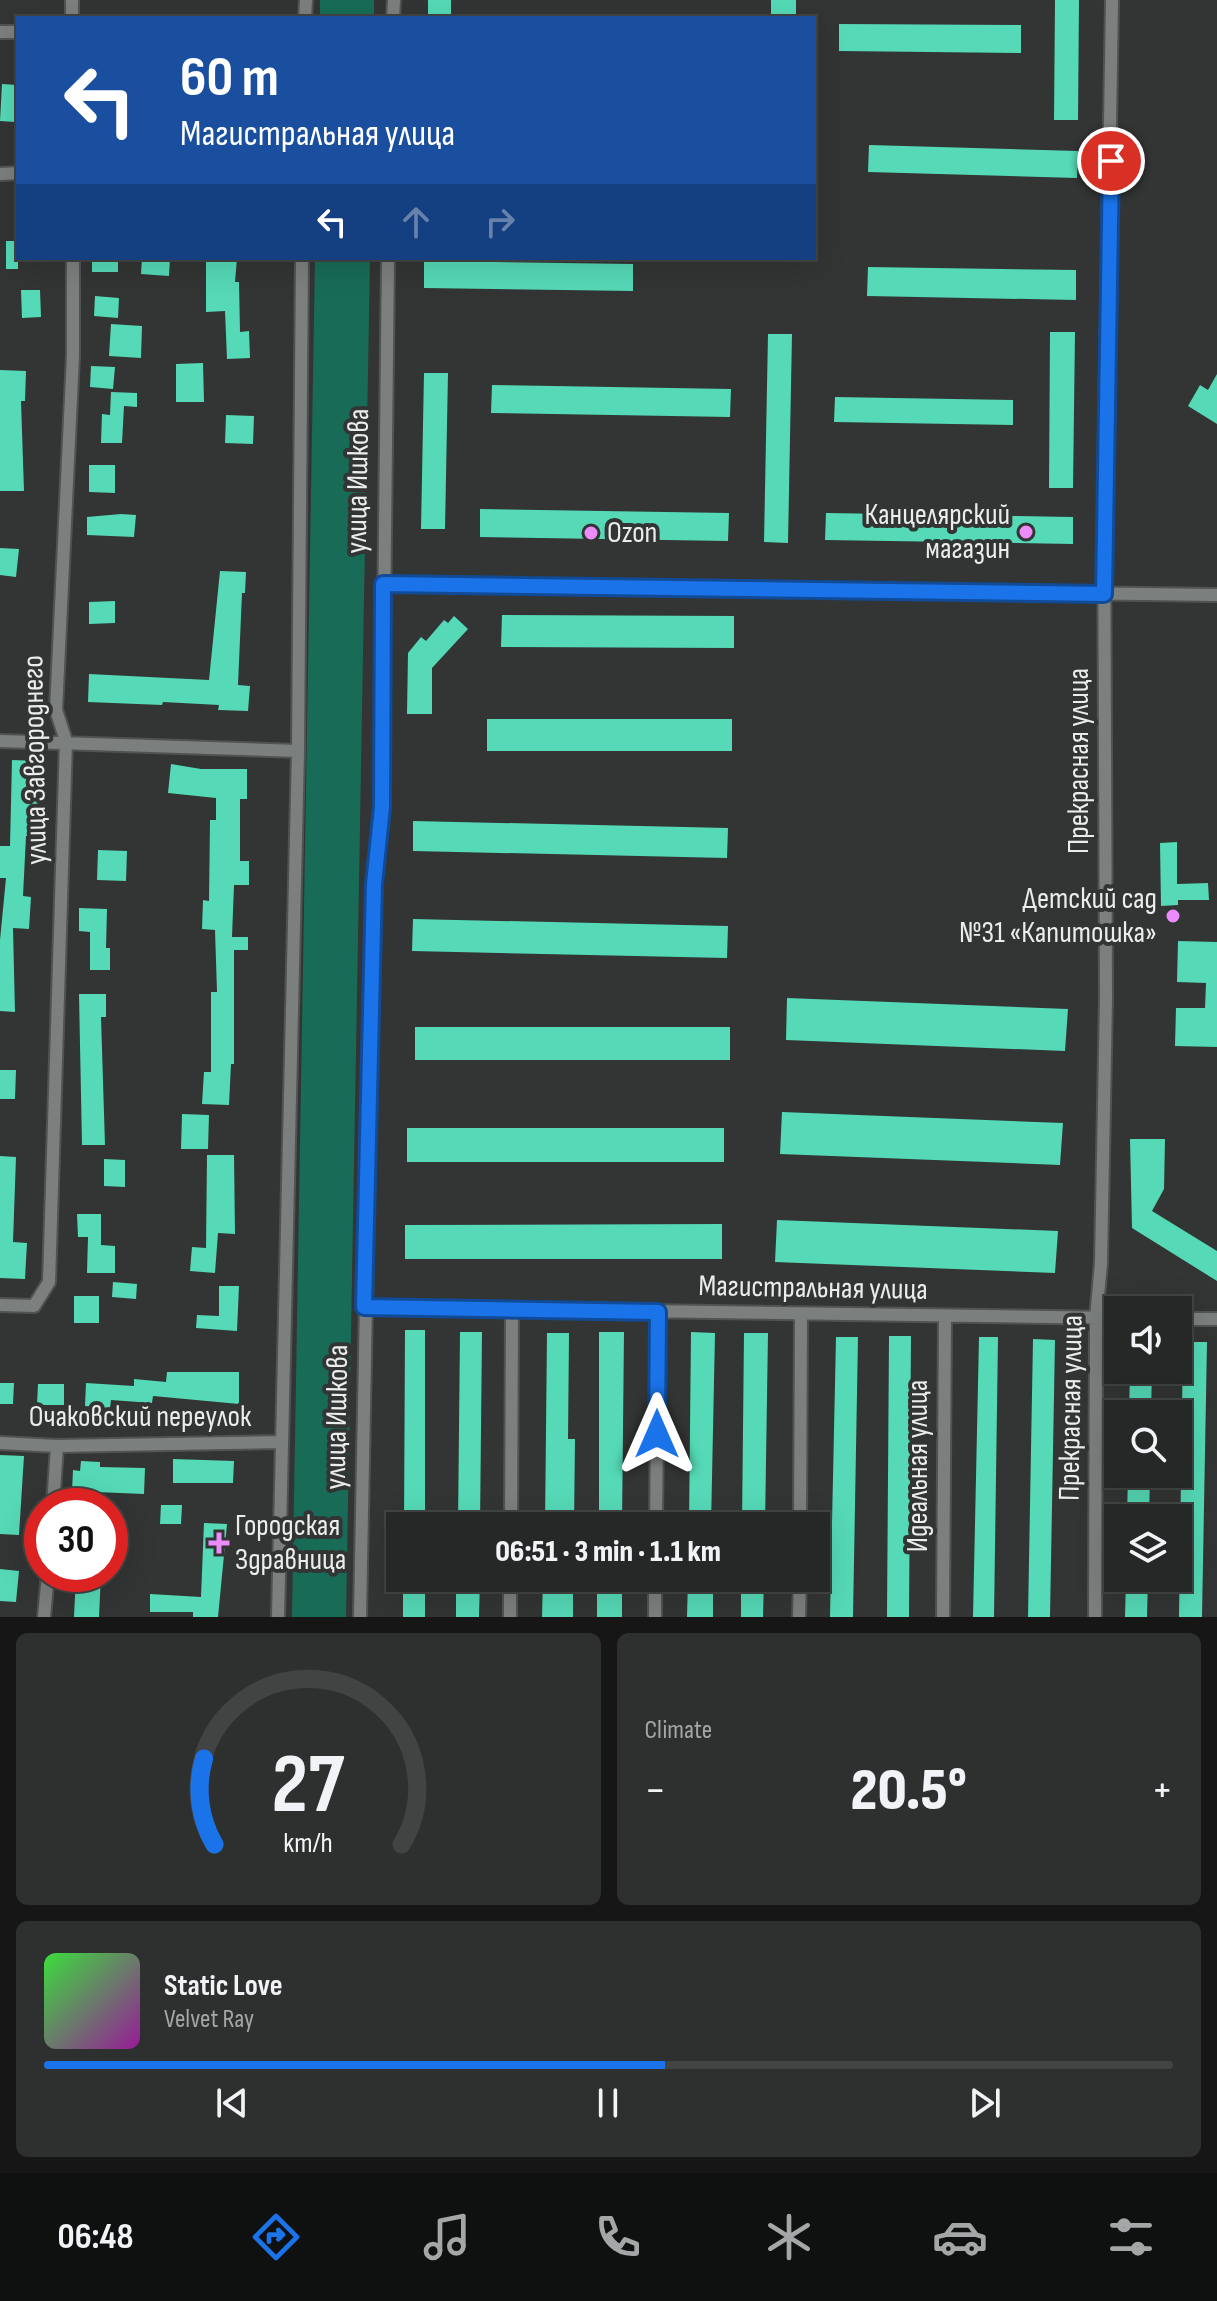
<!DOCTYPE html>
<meta charset="utf-8">
<style>
body{margin:0;font-family:"Sofia Sans Condensed",sans-serif;background:#2e302f;color:#f1f3f6;height:100vh;display:flex;flex-direction:column;font-size:30px;white-space:nowrap}
*{box-sizing:border-box;margin:0}
p{font-size:26px;color:#a4a6a7}
.icon{flex:none;width:44px;height:44px;fill:none;stroke:currentColor;stroke-width:2;stroke-linecap:round;stroke-linejoin:round}
.map{position:relative;height:1617px;overflow:hidden}
.drawer{display:flex;flex-direction:column;gap:16px;padding:16px;background:#151615;flex:1}
.drawer>*{flex:none}
.banner{position:absolute;left:16px;top:16px;width:800px;height:244px;border-radius:0px;box-shadow:0 8px 32px #0002,0 0 0 2px #424444;background:#1a4fa0;color:#fff;overflow:hidden}
.fabs{position:absolute;left:1104px;top:1296px;display:grid;gap:16px}
.fabs a{display:grid;place-items:center;width:88px;height:88px;border-radius:0px;background:#262827;box-shadow:0 8px 32px #0002,0 0 0 2px #424444;font-size:40px}
.speed{position:absolute;left:24px;top:1488px;display:flex;gap:16px;font-size:40px;font-weight:700;text-align:center}
.speed>*{display:grid;place-content:center;width:104px;height:104px;border-radius:50%;background:#262827;box-shadow:0 8px 32px #0002,0 0 0 2px #424444;line-height:1}
.speed .limit{border:12px solid #d22;background:#fff;color:#111}
.pin{position:absolute;display:grid;place-items:center;width:68px;height:68px;color:#fff;margin:-34px;border:4px solid #fff;border-radius:50%;box-shadow:0 2px 8px #0007}
.me{position:absolute;width:88px;margin:-44px;rotate:0deg;stroke-linejoin:round;filter:drop-shadow(0 0 6px #0008)}
.turn{display:flex;align-items:center;gap:28px;height:168px;padding:0 32px;font-size:36px}
.turn .icon{width:104px;height:104px;stroke-width:2.5}
.turn b{display:block;font-size:56px;line-height:68px}
.lanes{display:flex;align-items:center;height:76px;padding:0 32px;background:#0003;justify-content:center;gap:40px;direction:ltr}
.lanes .off{opacity:.35}
.big{font-size:60px;font-weight:800;line-height:1.1}
.drawer .widget{flex:1;display:flex;flex-direction:column;justify-content:center;gap:12px;min-width:0;padding:0 28px;border-radius:12px;background:#2e302f}
.drawer .dial{align-items:center;gap:0}
.dial svg{height:208px;overflow:visible;fill:none;stroke:#424444;stroke-width:7;stroke-linecap:round;text-anchor:middle}
.dial text{fill:#f1f3f6;stroke:none}
.song{display:flex;align-items:center;gap:24px}
.cover{width:96px;height:96px;border-radius:12px;background:linear-gradient(135deg,hsl(120 70% 55%),hsl(300 70% 35%))}
.played{height:8px;border-radius:4px;background:linear-gradient(90deg,#1a73e8 55%,#424444 55%)}
.keys{display:flex;justify-content:space-around;direction:ltr}
.heat{display:flex;justify-content:space-between;align-items:center;font-size:44px;direction:ltr}
.drawer .tiles{flex:1;display:grid;gap:16px;grid-template-columns:1fr 1fr}
.widget:last-child{grid-column:span 2}
.trip{position:absolute;left:386px;top:1512px;width:444px;height:80px;border-radius:0px;background:#262827;box-shadow:0 8px 32px #0002,0 0 0 2px #424444;font-weight:800;line-height:80px;text-align:center}
.dock{display:flex;height:128px;justify-content:space-around;align-items:center;background:#0f1010;color:#a4a6a7}
.dock .icon{width:56px;height:56px}
.dock .selected{color:#1a73e8}
.dock b{font-size:36px;color:#f1f3f6}
.map>svg:first-child{display:block}
.green{fill:#186c57}
.building{fill:#55d9b6}
.lines{fill:none;stroke-linecap:round;stroke-linejoin:round}
.minor-casing{stroke:#505352;stroke-width:16}
.minor{stroke:#7b7f7e;stroke-width:12}
.route-casing{stroke:#114b97;stroke-width:20}
.route{stroke:#1a73e8;stroke-width:14}
.poi-dot{fill:#ec8cfa;stroke:#323534;stroke-width:3}
.labels{text-anchor:middle;dominant-baseline:central;stroke-width:8;stroke-linejoin:round;paint-order:stroke}
.street-label{font-size:30px;fill:#eaedec;stroke:#323534}
.poi-label{font-size:30px;fill:#eaedec;stroke:#323534;text-anchor:end}
</style>
<div class="map">
<svg width="1217" height="1617" viewBox="0 0 1217 1617">
<rect width="100%" height="100%" fill="#323534"/>
<path class="green" d="M320,0H374V18H320Z
M315,258H370L346,1617H292Z"/>
<path class="building" d="M428,0H451V18H428Z
M771,0H796V18H771Z
M1055,0H1079L1078,120H1054Z
M839,24L1021,25V53L839,51Z
M2,84L17,85L15,122L0,121Z
M869,145L1078,151L1077,178L868,172Z
M6,241H18V269H6Z
M92,258H118V272H92Z
M142,258H170L169,276L141,274Z
M206,258H237L235,282H239L240,332L249,331L250,358L227,359L225,311L206,312Z
M424,261L633,264V291L424,288Z
M868,267L1076,270V300L867,296Z
M21,290H40L41,317L22,318Z
M95,296L119,298L118,318L94,316Z
M111,324L142,326L141,358L109,356Z
M1050,332H1075L1073,488H1049Z
M768,334H792L788,543L764,542Z
M203,363L204,402H176V364Z
M91,366L115,367L113,389L90,387Z
M0,370L26,371L25,401H21L24,491H0Z
M424,373H448L445,529H421Z
M1217,374V424L1188,406L1200,385L1208,390Z
M492,385L731,389L730,417L491,413Z
M111,392L137,393V407L124,406L122,443H101L102,414L110,415Z
M835,397L1013,400V425L834,422Z
M226,415L254,416L253,444L225,443Z
M89,465H115V493L89,492Z
M480,509L729,513L728,541L480,537Z
M826,513L1073,517V544L825,540Z
M121,514L136,515L134,537L87,535V517Z
M0,548L19,549L16,577L0,575Z
M220,571L246,572L245,593H242L238,685L250,686L248,711L218,710L219,705L163,702L162,705L88,702L89,674L209,680Z
M115,601V623L89,624V602Z
M502,615L734,616V648L501,647Z
M454,616L468,629L432,668V714H407L408,653L421,637L426,641L444,620L448,623Z
M487,719H732V751H487Z
M12,760L39,761L40,806L39,836H26L23,896L31,897L29,929L13,928L15,1012L0,1011V940L6,878H0V846H10Z
M171,764L201,769H247V799H240V861H249V885H234L232,937H248V950H234V1064H231L229,1105L202,1104L204,1072H211V992H217L215,930L202,929L203,900L209,901L210,820H216V798L168,793Z
M413,821L728,828L727,858L413,851Z
M1177,842V884L1208,883L1209,900H1178V905L1161,906L1160,843Z
M98,850L127,851L126,881L97,880Z
M79,908L107,909L106,948H110V970H90V932L79,931Z
M413,919L728,926L727,958L412,951Z
M1178,941L1217,942V1047L1175,1046L1176,1008H1205L1206,983L1177,982Z
M79,994H106V1017H101L105,1145H82Z
M787,998L1068,1009L1065,1051L786,1040Z
M415,1027H730V1060H415Z
M0,1070H16L15,1099H0Z
M782,1112L1063,1123L1060,1165L780,1154Z
M182,1114L209,1115L208,1149H181Z
M407,1128H724V1162H407Z
M1130,1139H1165L1164,1189L1152,1211L1217,1251V1281L1132,1228Z
M207,1155H234L235,1234L218,1233L215,1273L190,1271L192,1247L206,1248Z
M0,1156L16,1157L13,1242L27,1243L25,1279L0,1278Z
M104,1159L125,1160V1187L104,1186Z
M77,1214H101V1245L115,1246V1273H87L88,1237H78Z
M777,1220L1058,1231L1055,1273L775,1262Z
M722,1224V1259H405V1225Z
M113,1282L137,1284L136,1299L112,1297Z
M219,1286H239L237,1331L196,1328L197,1315L219,1316Z
M74,1296H99V1323H74Z
M405,1330H425V1526H404Z
M460,1332H482L480,1526H458Z
M599,1332H624L622,1526H599Z
M691,1332L715,1333L711,1526H689Z
M547,1333H569L568,1439H575L574,1526H545Z
M744,1333H768L765,1526H742Z
M889,1336H911L909,1617H887Z
M836,1337H858L853,1617H830Z
M979,1337H998L994,1617H973Z
M1033,1339L1055,1340L1050,1617H1028Z
M1183,1342H1207L1202,1617H1179Z
M1130,1370H1152L1151,1414H1129Z
M167,1372H239V1404L153,1396L152,1403L111,1400L110,1408L85,1406L86,1383L134,1386V1379L166,1382Z
M0,1383H14L13,1404H0Z
M38,1384H64V1405H37Z
M0,1455L24,1456L19,1535L0,1534Z
M173,1459L234,1461L233,1483H173Z
M81,1461L100,1462V1467L145,1468L144,1494L72,1491L73,1470L80,1471Z
M1128,1474H1150L1149,1518H1127Z
M161,1505H182L181,1524H160Z
M204,1523L227,1524L218,1617H193V1612H150V1594L201,1597Z
M0,1569L19,1571L16,1602L0,1601Z
M76,1574H101L99,1617H74Z
M403,1578H425V1617H403Z
M456,1578H480L479,1617H456Z
M543,1578H573V1617H542Z
M597,1578H622V1617H597Z
M688,1578H713V1617H687Z
M741,1578H764L763,1617H741Z
M1126,1578H1148L1147,1617H1125Z"/>
<g class="lines">
<g class="minor-casing">
<path id="minor" d="M72,18V0
M305,18L306,0
M393,18L394,0
M0,32H18
M0,174L18,173
M383,584L1217,595
M0,741L298,751
M0,1305L34,1306L49,1282L66,741L56,710L73,356V258
M364,1307L1118,1318
M1178,1319H1217
M0,1443L57,1446L280,1442
M53,1506L57,1446
M511,1526L512,1310
M656,1526L658,1312
M800,1526L801,1314
M44,1617L48,1574
M278,1617L298,751L302,258
M360,1617L374,884L382,807L388,258
M510,1617V1578
M655,1617V1578
M799,1617L800,1578
M943,1617L945,1316
M1095,1617L1096,1318L1101,1263L1106,998L1104,497L1112,0"/>
</g>
<use href="#minor" class="minor"/>
</g>
<g class="lines">
<g class="route-casing">
<path id="route" d="M657,1434L658,1312L364,1307L374,884L382,807L383,584L1104,594L1111,161"/>
</g>
<use href="#route" class="route"/>
</g>
<g class="poi-dot">
<circle cx="1026" cy="532" r="8"/>
<circle cx="591" cy="533" r="8"/>
<circle cx="1173" cy="916" r="8"/>
<path d="M215 1531h8v8h8v8h-8v8h-8v-8h-8v-8h8z"/>
</g>
<g class="labels">
<g class="street-label">
<text transform="translate(358 481) rotate(-89)">улица Ишкова</text>
<text transform="translate(35 760) rotate(-91)">улица Завгороднего</text>
<text transform="translate(1079 761) rotate(-90)">Прекрасная улица</text>
<text transform="translate(813 1288) rotate(1)">Магистральная улица</text>
<text transform="translate(1071 1408) rotate(-89)">Прекрасная улица</text>
<text x="140" y="1417">Очаковский переулок</text>
<text transform="translate(337 1417) rotate(-89)">улица Ишкова</text>
<text transform="translate(918 1466) rotate(-90)">Идеальная улица</text>
</g>
<g class="poi-label">
<text x="1010" y="515">Канцелярский<tspan x="1010" dy="34">магазин</tspan></text>
<text x="607" y="533" text-anchor="start">Ozon</text>
<text x="1157" y="899">Детский сад<tspan x="1157" dy="34">№31 «Капитошка»</tspan></text>
<text x="235" y="1526" text-anchor="start">Городская<tspan x="235" dy="34">Здравница</tspan></text>
</g>
</g>
</svg>
<div class="fabs">
<a><svg class="icon" aria-label="sound" viewBox="0 0 24 24"><path d="M4 9h4l5-4v14l-5-4H4zM17 9q2 3 0 6"/></svg></a>
<a><svg class="icon" aria-label="search" viewBox="0 0 24 24"><circle cx="10" cy="10" r="6"/><path d="M15 15l6 6"/></svg></a>
<a><svg class="icon" aria-label="layers" viewBox="0 0 24 24"><path d="M12 4l9 5-9 5-9-5zM3 14l9 5 9-5"/></svg></a>
</div>
<div class="speed"><div class="limit">30</div></div>
<div class="pin" style="left:1111px;top:161px;background:#d93025"><svg class="icon" aria-label="arrive" viewBox="0 0 24 24"><path d="M6 21V4h12l-3 4 3 4H6"/></svg></div>
<svg class="me" style="left:657px;top:1434px" viewBox="-20 -20 40 40"><path d="M0-17L14 15 0 8-14 15z" fill="#1a73e8" stroke="#fff" stroke-width="4"/></svg>
<div class="trip">06:51 · 3 min · 1.1 km</div>
<div class="banner">
<div class="turn"><svg class="icon" aria-label="left" viewBox="0 0 24 24"><path d="M17 20v-9H6M10 6l-5 5 5 5"/></svg><div><b>60 m</b>Магистральная улица</div></div>
<div class="lanes"><svg class="icon" aria-label="left" viewBox="0 0 24 24"><path d="M17 20v-9H6M10 6l-5 5 5 5"/></svg><svg class="icon off" aria-label="ahead" viewBox="0 0 24 24"><path d="M12 20V5M6 11l6-6 6 6"/></svg><svg class="icon off" aria-label="right" viewBox="0 0 24 24"><path d="M7 20v-9h11M14 6l5 5-5 5"/></svg></div>
</div>
</div>
<section class="drawer">
<div class="tiles">
<div class="widget dial"><svg viewBox="0 0 100 80">
<path d="M14 69A42 42 0 1 1 86 69"/>
<path d="M14 69A42 42 0 0 1 10 36" stroke="#1a73e8"/>
<text x="50" y="56" font-size="32" font-weight="700">27</text>
<text x="50" y="72" font-size="11">km/h</text>
</svg></div>
<div class="widget"><p>Climate</p>
<div class="heat"><a>−</a><b class="big">20.5°</b><a>+</a></div>
</div>
<div class="widget">
<div class="song"><i class="cover"></i><div><b>Static Love</b><p>Velvet Ray</p></div></div>
<div class="played"></div>
<div class="keys"><svg class="icon" aria-label="previous" viewBox="0 0 24 24"><path d="M18 5L8 12l10 7zM5 5v14"/></svg><svg class="icon" aria-label="pause" viewBox="0 0 24 24"><path d="M8 5v14M16 5v14"/></svg><svg class="icon" aria-label="next" viewBox="0 0 24 24"><path d="M6 5l10 7-10 7zM19 5v14"/></svg></div>
</div>
</div>
</section>
<nav class="dock">
<b>06:48</b>
<svg class="icon selected" aria-label="directions" viewBox="0 0 24 24"><path d="M12 3l9 9-9 9-9-9zM9 14v-3h6M13 9l2 2-2 2"/></svg>
<svg class="icon" aria-label="music" viewBox="0 0 24 24"><path d="M9 18V5l10-2v13"/><circle cx="6" cy="18" r="3"/><circle cx="16" cy="16" r="3"/></svg>
<svg class="icon" aria-label="phone" viewBox="0 0 24 24"><path d="M5 4h4l2 5-3 2q2 4 5 5l2-3 5 2v4C11 20 4 13 5 4z"/></svg>
<svg class="icon" aria-label="climate" viewBox="0 0 24 24"><path d="M12 3v18M4 7l16 10M4 17L20 7"/></svg>
<svg class="icon" aria-label="car" viewBox="0 0 24 24"><path d="M5 17H2v-5l4-1 3-4h7l3 4 3 1v5h-3M9 17h6M6 11h13"/><circle cx="7" cy="17" r="2"/><circle cx="17" cy="17" r="2"/></svg>
<svg class="icon" aria-label="filters" viewBox="0 0 24 24"><path d="M4 7h16M4 17h16"/><circle cx="9" cy="7" r="2"/><circle cx="15" cy="17" r="2"/></svg>
</nav>
